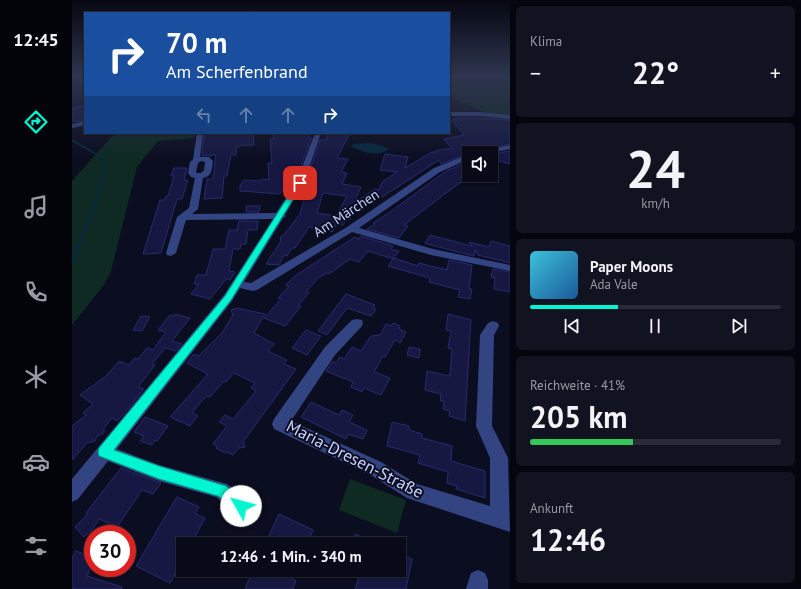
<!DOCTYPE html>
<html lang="de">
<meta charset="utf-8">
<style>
body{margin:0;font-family:"PT Sans",sans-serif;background:#111321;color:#f1f3f6;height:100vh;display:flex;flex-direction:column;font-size:15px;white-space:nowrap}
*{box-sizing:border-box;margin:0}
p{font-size:13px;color:#989aa2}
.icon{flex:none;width:22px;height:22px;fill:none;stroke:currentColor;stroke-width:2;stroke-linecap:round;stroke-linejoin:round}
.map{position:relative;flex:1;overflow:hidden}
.side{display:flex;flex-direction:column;gap:6px;padding:6px;background:#04060d;width:291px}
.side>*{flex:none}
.hud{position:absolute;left:12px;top:12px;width:366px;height:122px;border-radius:0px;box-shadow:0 1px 3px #0004,0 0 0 1px #292b37;background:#1a4fa0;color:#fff;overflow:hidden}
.tools{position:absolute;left:390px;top:146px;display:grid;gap:8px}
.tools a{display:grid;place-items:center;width:36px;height:36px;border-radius:0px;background:#080a18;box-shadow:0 1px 3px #0004,0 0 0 1px #292b37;font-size:20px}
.speed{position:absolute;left:12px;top:525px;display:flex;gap:8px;font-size:20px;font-weight:700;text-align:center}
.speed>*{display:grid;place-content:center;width:52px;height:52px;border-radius:50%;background:#080a18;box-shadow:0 1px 3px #0004,0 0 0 1px #292b37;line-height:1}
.speed .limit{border:6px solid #d22;background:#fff;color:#111}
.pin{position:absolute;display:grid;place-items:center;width:34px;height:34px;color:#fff;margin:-17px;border-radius:8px;box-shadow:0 2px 6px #0006}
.me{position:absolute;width:44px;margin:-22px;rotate:308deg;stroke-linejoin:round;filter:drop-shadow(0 0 3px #0008)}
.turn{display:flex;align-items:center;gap:14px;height:84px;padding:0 16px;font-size:18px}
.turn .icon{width:52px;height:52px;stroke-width:2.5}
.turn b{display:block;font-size:28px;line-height:34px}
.lanes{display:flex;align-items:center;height:38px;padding:0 16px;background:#0003;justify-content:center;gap:20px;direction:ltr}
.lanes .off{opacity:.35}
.big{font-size:30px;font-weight:700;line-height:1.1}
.side .card{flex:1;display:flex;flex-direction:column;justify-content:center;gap:6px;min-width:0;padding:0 14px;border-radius:6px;background:#111321}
.side .dial{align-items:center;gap:0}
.dial b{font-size:52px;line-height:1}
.song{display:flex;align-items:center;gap:12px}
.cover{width:48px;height:48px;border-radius:6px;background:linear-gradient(135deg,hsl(190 70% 55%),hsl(210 70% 35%))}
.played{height:4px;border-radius:2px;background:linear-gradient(90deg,#00f5d0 35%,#292b37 35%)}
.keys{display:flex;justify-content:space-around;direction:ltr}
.heat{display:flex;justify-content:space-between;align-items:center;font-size:22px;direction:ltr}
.charge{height:6px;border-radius:3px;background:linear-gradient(90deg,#34c759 41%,#292b37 0)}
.trip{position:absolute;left:104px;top:537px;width:230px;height:40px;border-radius:0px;background:#080a18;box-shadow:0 1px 3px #0004,0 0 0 1px #292b37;font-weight:700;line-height:40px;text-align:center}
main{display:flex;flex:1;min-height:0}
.tabs{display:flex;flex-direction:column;width:72px;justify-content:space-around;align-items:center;background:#03040a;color:#989aa2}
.tabs .icon{width:28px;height:28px}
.tabs .active{color:#00f5d0}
.tabs b{font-size:18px;color:#f1f3f6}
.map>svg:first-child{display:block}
.green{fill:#0e2a22}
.water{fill:#06293e}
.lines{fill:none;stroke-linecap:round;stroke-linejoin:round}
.stream-far2{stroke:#06293e;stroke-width:2}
.stream-far1{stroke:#06293e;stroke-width:2.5}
.stream{stroke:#06293e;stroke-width:3.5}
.building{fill:#161842;stroke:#272b70;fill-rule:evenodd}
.minor{fill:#334482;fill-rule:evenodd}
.route{fill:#00f5d0;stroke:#009f87}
.labels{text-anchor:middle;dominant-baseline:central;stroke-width:4;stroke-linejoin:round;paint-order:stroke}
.street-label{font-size:14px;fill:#cad2ff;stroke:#0b0d20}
.near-street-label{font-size:17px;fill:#cad2ff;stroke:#0b0d20}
</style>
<main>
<nav class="tabs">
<b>12:45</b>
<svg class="icon active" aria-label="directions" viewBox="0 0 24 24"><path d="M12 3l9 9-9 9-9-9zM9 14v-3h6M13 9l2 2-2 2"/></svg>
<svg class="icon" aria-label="music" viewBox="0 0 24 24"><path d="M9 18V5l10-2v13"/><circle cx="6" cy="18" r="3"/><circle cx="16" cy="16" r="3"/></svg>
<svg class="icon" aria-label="phone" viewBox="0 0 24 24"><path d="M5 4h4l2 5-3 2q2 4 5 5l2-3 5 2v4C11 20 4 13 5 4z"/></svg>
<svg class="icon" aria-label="climate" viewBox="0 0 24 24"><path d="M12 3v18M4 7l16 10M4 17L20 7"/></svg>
<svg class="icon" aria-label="car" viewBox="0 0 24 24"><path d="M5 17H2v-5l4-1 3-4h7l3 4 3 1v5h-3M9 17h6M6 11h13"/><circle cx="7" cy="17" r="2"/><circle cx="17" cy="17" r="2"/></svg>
<svg class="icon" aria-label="filters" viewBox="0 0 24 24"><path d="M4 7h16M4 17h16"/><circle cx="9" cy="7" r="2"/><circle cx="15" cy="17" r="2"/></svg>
</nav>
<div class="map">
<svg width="438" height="589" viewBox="0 0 438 589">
<rect width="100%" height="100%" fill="#0b0d20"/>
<path class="green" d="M377,77H438V115L414,113L377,96Z
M50,133H123L122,138L86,141L65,167L39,271L32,285L0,325V181L40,136Z
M278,479L334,500L325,533L267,510Z"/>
<path class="water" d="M299,143L311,146L317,149C307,158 289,152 279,146L282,144Z"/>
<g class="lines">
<path class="stream-far2" d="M0,140L29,157L34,167L32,177"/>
<path class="stream-far1" d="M6,247L33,176"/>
<path class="stream" d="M0,262L6,246"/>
</g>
<path class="building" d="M13,105V120L2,122L0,120V108Z
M384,118H407L438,120V144L405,151L397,147V153L369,164L367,160L301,203L302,201H295L294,208L284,207L278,219H275L271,225L265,223L260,232L237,227L223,248H220L215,256L212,255L207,265L194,264L209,241L208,237L212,235L228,214L236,185L237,178H235L248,140H254L256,133L277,135L265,158L276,159L269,172L275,173L270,184L289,187L282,203L303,189L307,190L310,182L325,172L308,170L313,154L336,157L333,168L358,153L372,149H380L372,139L392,135L380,120ZM251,193L275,196L264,216L245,213Z
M132,133H181L182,145L165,146L164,155H159L155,176H152L150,198L132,199L135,179H141L144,155L130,156Z
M200,133H236L239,139L225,177H220L208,194L168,191V186L172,180L189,181L190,179L197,180L196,163H200L198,139H202Z
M438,151V164L427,161L419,164V154Z
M397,161V170L392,172L400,176L386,184L332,225L336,226L327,238L295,229L303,224L301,223L318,212L374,171Z
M102,168H115L112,180H116L110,199H105L89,253L71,254L88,200H93L94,196H96L102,176H99Z
M174,206H188L187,212H174Z
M167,221H186L185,230H176L174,244H169L168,249H161L157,271L163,272L158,280L154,279L138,299L119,294L127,284H122L125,275H134L141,249H153L157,230H165Z
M358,235L400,246L397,242L417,247L419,241L438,246V263L406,255L403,250L402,256L359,245L353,243Z
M289,236L321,246L319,249L327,251L321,259L296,251L287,262L278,259L257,274L255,273L246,278L234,292L237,293L226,305L229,306L213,326L192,318L209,299L206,298L217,286L214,285L224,275L283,237L287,239Z
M322,258L346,266L347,263L375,270L377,260L400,265L397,289H400L398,299L386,297L388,290L357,282L358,278L316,266Z
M421,269L438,272V292L422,289L423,278L419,277Z
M274,294L303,305L301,307L304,309L299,316L275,308L255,335L246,331Z
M165,308L193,314L182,333L202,344L196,351L215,360L212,364L224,369L171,442L173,447L167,448L161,455L155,452L153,453L144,448L145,446L141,444L155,426L147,422L153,415L161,419L184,391L179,388L183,383L162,373L154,382L152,381L138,397L135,396L128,403L120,413L126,416L118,426L98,417L136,374L115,363L122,354L127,356L149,334L161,315L159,310Z
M103,314L118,318L100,341L110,344L104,351L93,348L80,364L83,365L66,387L72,389L58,407L45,421L40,418L32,428V433L25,436L23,441L15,443L0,460V426L14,415L11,413L21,404L8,395L34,376L47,361L57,365L63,358L66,359L75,348L81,350L94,332L86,330L98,315L101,316Z
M376,314L399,320L393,421L377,416L378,411L371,409L372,401H368L369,394L353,390L355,371L378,376L380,349L376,348L379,331L374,330Z
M69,316L78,317L70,331L61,330Z
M321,323L328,326L327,329L334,332L328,343L323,340L313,357L311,356L302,372L318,378L309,395L292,388L290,392L279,387L281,382L254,371L261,361L264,363L268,357L272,359L280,347L289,351L299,336L308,335L314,324L319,326Z
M234,330L249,336L235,355L220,348Z
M337,347L348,349L347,358L335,355Z
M239,402L267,415L270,410L281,415L277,422L295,430L291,439L276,434L274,439L229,417Z
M73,417L96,426L85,441L83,440L80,445L68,441L72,436L62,432Z
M320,422L337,426V430L350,434V438L380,446L379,461L413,471V498L384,489L385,486L375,483L376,472L346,463L348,455L315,446Z
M49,468L89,483L81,494L70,490L45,527L27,519L21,529L12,537L3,527L16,514L14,513Z
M105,497L127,507L123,514L133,518L119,544H111V559L98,583L64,566Z
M207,514L241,530L235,544H195L197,541L195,540Z
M283,534L306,544H279Z
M4,551L12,554V559L21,562L15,576L50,587V589H0V558Z
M327,553L340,559L334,589H283L287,577L271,570H327Z
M181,570H223L220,579L224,581L221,589H173Z"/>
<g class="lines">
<path class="minor" d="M377,112H407L438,115V119L407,116H377Z
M13,121V125L0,128V124Z
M125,133H131L128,157H137L141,161C140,169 140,177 131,178L126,209L120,214L204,213L224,183L243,133H249L232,183L213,215L214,216L211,218L172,282L179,283L275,227L362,168L397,154V159L368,172L287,228L361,249L438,265V271L359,255L280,232L185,290L181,291L168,288L160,301L45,449L87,465L155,484L186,506L188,513L186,520L179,522L172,520L144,497L87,481L36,461L6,499L0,502V479L152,295L201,219L114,220L104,253L99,256L95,255L94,253L105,217L117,208L123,178L119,177L116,173L118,162L121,159ZM129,161L133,162L132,170L129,173H124L126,163Z
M438,145V149L419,153H406L407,151Z
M285,319L290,320L291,323L290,326L263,355L219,421L309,462L345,484L418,506V458L404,426L408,335L416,323L421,321L426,323L427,326L422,335L420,426L436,458L438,532L335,498L297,474L202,429L200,424L202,419L253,347L280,320Z
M406,570L413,573L416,580V589H394L399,573Z"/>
</g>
<linearGradient id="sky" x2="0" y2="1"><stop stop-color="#060712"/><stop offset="0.48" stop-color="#2e354e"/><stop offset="1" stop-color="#2e354e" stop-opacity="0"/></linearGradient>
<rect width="438" height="159" fill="url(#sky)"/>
<path class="route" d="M226,181L231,183L159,300L42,450L87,466L154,486L174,501L176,506L174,510L169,512L164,510L146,496L87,479L27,456L26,452L27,448L153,296Z"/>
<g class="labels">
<g class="street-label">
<text transform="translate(274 213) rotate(-33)">Am Märchen</text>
</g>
<g class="near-street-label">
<text transform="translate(283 459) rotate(27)">Maria-Dresen-Straße</text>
</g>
</g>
</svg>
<div class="tools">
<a><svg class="icon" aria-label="sound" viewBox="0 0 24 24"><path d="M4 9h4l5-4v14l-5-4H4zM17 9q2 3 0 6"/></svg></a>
</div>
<div class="speed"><div class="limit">30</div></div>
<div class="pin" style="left:228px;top:183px;background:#d93025"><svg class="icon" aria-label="arrive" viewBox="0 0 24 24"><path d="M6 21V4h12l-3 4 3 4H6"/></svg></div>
<svg class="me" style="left:169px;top:506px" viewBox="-20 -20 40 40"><circle r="19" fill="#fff"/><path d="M0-13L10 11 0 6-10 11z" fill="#00f5d0"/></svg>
<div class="trip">12:46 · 1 Min. · 340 m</div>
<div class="hud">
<div class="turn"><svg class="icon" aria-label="right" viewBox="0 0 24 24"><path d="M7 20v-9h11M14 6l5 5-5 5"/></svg><div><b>70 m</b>Am Scherfenbrand</div></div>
<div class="lanes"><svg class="icon off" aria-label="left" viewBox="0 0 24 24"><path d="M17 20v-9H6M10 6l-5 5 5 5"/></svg><svg class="icon off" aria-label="ahead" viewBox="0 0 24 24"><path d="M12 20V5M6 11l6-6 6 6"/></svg><svg class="icon off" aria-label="ahead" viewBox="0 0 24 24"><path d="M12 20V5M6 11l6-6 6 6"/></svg><svg class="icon" aria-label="right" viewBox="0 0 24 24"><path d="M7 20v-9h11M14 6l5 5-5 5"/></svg></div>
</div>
</div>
<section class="side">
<div class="card"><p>Klima</p>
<div class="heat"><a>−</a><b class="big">22°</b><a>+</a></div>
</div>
<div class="card dial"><b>24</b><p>km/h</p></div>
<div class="card">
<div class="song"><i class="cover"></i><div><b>Paper Moons</b><p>Ada Vale</p></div></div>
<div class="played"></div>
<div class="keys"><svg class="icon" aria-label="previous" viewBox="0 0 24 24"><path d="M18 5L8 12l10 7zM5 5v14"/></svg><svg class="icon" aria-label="pause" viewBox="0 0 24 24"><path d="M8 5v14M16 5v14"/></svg><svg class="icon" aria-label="next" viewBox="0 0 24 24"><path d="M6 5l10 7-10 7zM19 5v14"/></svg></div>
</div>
<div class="card"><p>Reichweite · 41%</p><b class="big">205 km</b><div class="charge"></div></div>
<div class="card"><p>Ankunft</p><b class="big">12:46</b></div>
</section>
</main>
